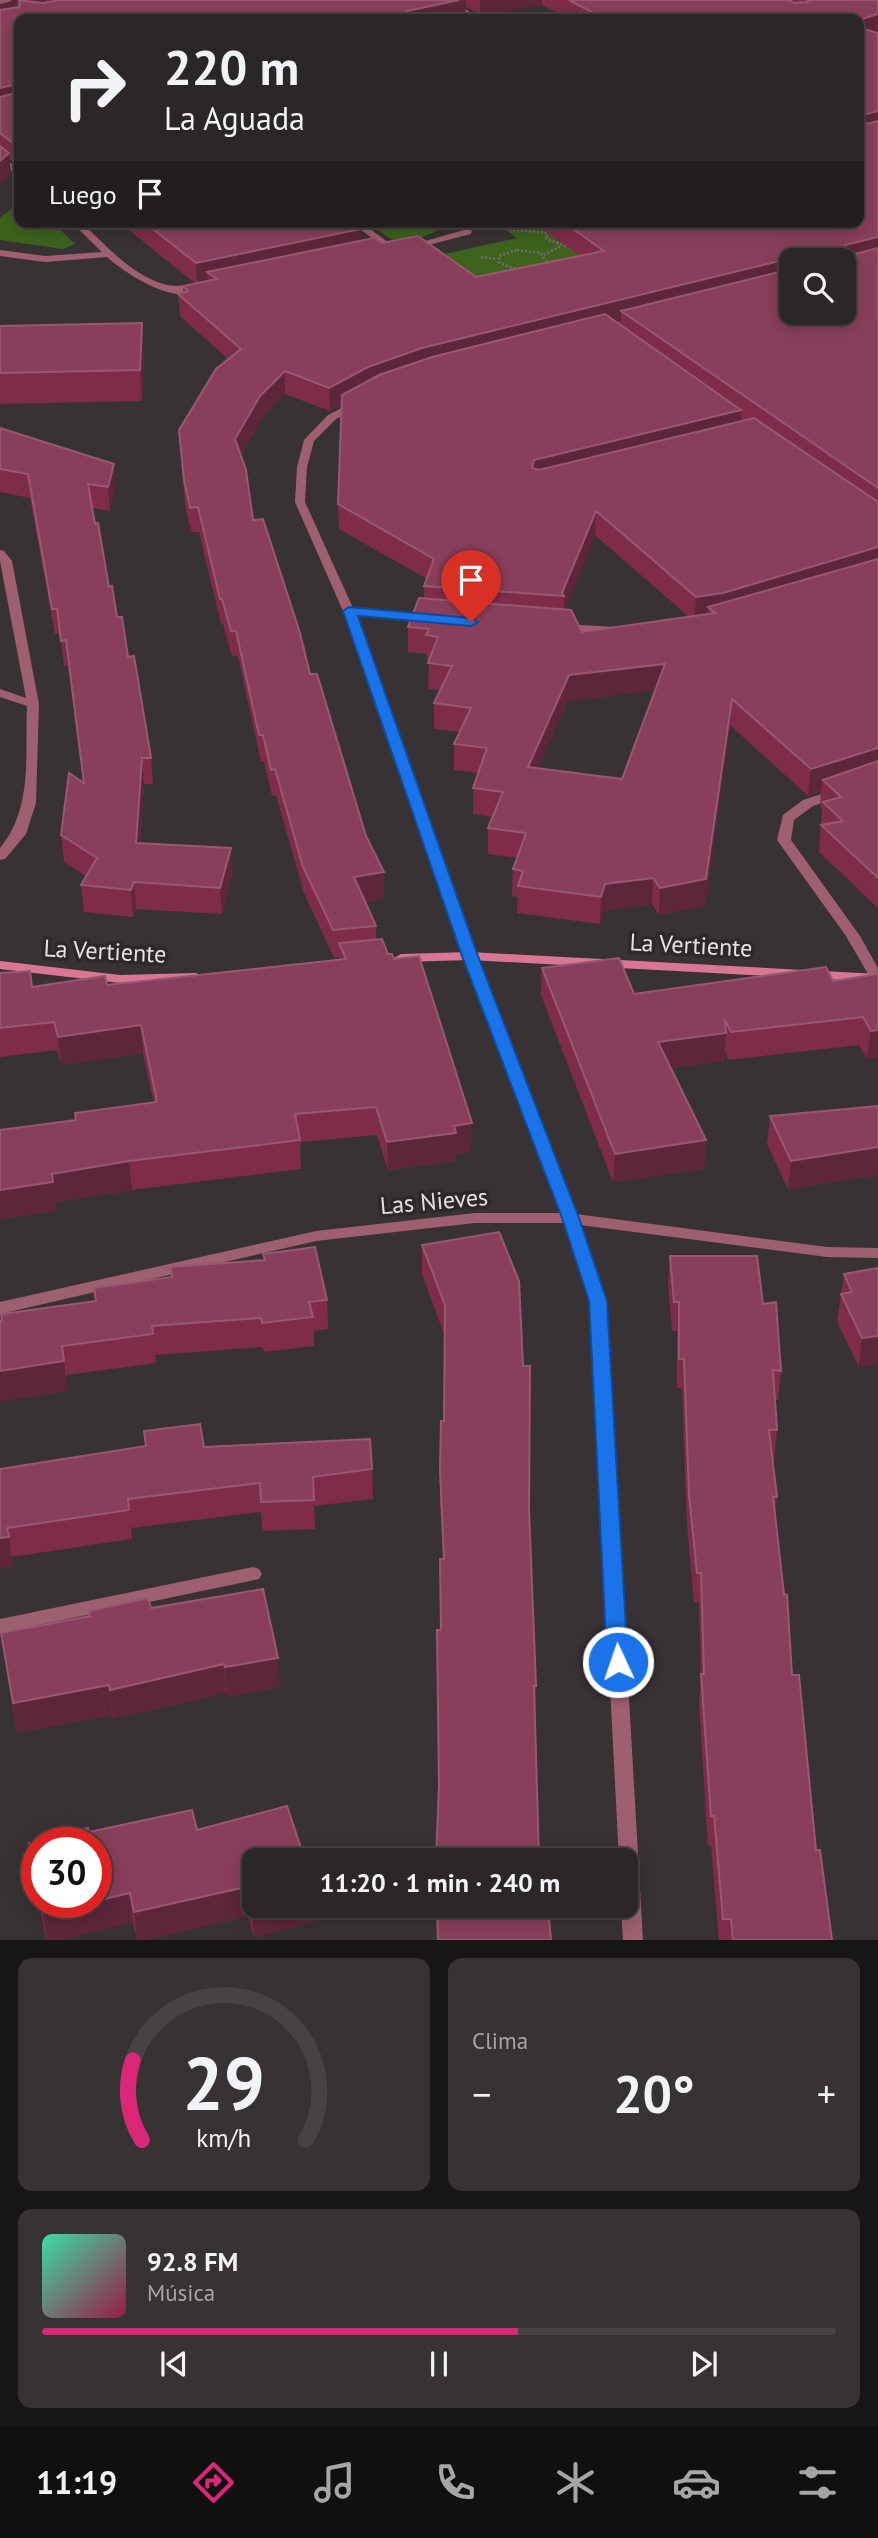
<!DOCTYPE html>
<html lang="es">
<meta charset="utf-8">
<style>
body{margin:0;font-family:"PT Sans",sans-serif;background:#373233;color:#f1f3f6;height:100vh;display:flex;flex-direction:column;font-size:26px;white-space:nowrap}
*{box-sizing:border-box;margin:0}
p{font-size:23px;color:#a6a5a7}
.icon{flex:none;width:38px;height:38px;fill:none;stroke:currentColor;stroke-width:2;stroke-linecap:round;stroke-linejoin:round}
.map{position:relative;height:1940px;overflow:hidden}
.details{display:flex;flex-direction:column;gap:18px;padding:18px;background:#181515;flex:1}
.details>*{flex:none}
.top-card{position:absolute;left:14px;top:14px;width:850px;height:214px;border-radius:14px;box-shadow:0 4px 18px #0003,0 0 0 2px #474344;background:#2b2627;color:#f1f3f6;overflow:hidden}
.fabs{position:absolute;left:779px;top:248px;display:grid;gap:14px}
.fabs a{display:grid;place-items:center;width:77px;height:77px;border-radius:14px;background:#2b2627;box-shadow:0 4px 18px #0003,0 0 0 2px #474344;font-size:35px}
.speed{position:absolute;left:21px;top:1827px;display:flex;gap:14px;font-size:35px;font-weight:700;text-align:center}
.speed>*{display:grid;place-content:center;width:91px;height:91px;border-radius:50%;background:#2b2627;box-shadow:0 4px 18px #0003,0 0 0 2px #474344;line-height:1}
.speed .limit{border:10px solid #d22;background:#fff;color:#111}
.pin{position:absolute;display:grid;place-items:center;width:60px;height:60px;color:#fff;margin:-72px -30px;border-radius:50% 50% 50% 0;rotate:-45deg;box-shadow:0 0 7px #0007}
.pin .icon{rotate:45deg}
.me{position:absolute;width:77px;margin:-38px;rotate:357deg;stroke-linejoin:round;filter:drop-shadow(0 0 5px #0008)}
.turn{display:flex;align-items:center;gap:24px;height:147px;padding:0 35px;font-size:32px}
.turn .icon{width:91px;height:91px;stroke-width:2.5}
.turn b{display:block;font-size:49px;line-height:60px}
.then{display:flex;align-items:center;height:66px;padding:0 35px;background:#0003;gap:14px;font-size:26px}
.big{font-size:52px;font-weight:700;line-height:1.1}
.details .widget{flex:1;display:flex;flex-direction:column;justify-content:center;gap:10px;min-width:0;padding:0 24px;border-radius:14px;background:#373233}
.details .dial{align-items:center;gap:0}
.dial svg{height:182px;overflow:visible;fill:none;stroke:#474344;stroke-width:7;stroke-linecap:round;text-anchor:middle}
.dial text{fill:#f1f3f6;stroke:none}
.song{display:flex;align-items:center;gap:21px}
.cover{width:84px;height:84px;border-radius:10px;background:linear-gradient(135deg,hsl(160 70% 55%),hsl(340 70% 35%))}
.played{height:7px;border-radius:4px;background:linear-gradient(90deg,#db2777 60%,#474344 60%)}
.keys{display:flex;justify-content:space-around;direction:ltr}
.heat{display:flex;justify-content:space-between;align-items:center;font-size:38px;direction:ltr}
.details .tiles{flex:1;display:grid;gap:18px;grid-template-columns:1fr 1fr}
.widget:last-child{grid-column:span 2}
.trip{position:absolute;left:242px;top:1848px;width:396px;height:70px;border-radius:14px;background:#2b2627;box-shadow:0 4px 18px #0003,0 0 0 2px #474344;font-weight:700;line-height:70px;text-align:center}
.dock{display:flex;height:112px;justify-content:space-around;align-items:center;background:#110f10;color:#a6a5a7}
.dock .icon{width:49px;height:49px}
.dock .active{color:#db2777}
.dock b{font-size:32px;color:#f1f3f6}
.map>svg:first-child{display:block}
.green{fill:#3e631d}
.lines{fill:none;stroke-linecap:round;stroke-linejoin:round}
.path{stroke:#726c6e;stroke-width:2.5;stroke-dasharray:2 2;stroke-linecap:butt}
.street{fill:#9e6071;fill-rule:evenodd}
.secondary{fill:#d87693;fill-rule:evenodd}
.wall{fill:#7e2c4a;fill-rule:evenodd}
.shaded-wall{fill:#5e263b}
.building{fill:#893f5b;stroke:#985970;stroke-width:2;fill-rule:evenodd}
.route{fill:#1a73e8;stroke:#114b97;stroke-width:2}
.labels{text-anchor:middle;dominant-baseline:central;stroke-width:7;stroke-linejoin:round;paint-order:stroke}
.street-label{font-size:24px;fill:#e6e2e3;stroke:#2f282a}
</style>
<div class="map">
<svg width="878" height="1940" viewBox="0 0 878 1940">
<rect width="100%" height="100%" fill="#393234"/>
<path class="green" d="M19,203V222H52L75,244L63,249L0,240V218Z
M368,222H434L441,227C432,236 405,244 392,239C384,236 375,227 368,222Z
M510,222H591L633,250L471,286L431,257L517,238L499,225Z"/>
<g class="lines">
<path class="path" d="M497,228L548,233
M565,230L582,233L585,238L565,246L545,238L553,231Z
M517,250L540,253L547,262C531,273 515,271 499,262V256Z
M544,255L561,246
M481,257L497,259"/>
<path class="street" d="M440,0H450L482,19H473Z
M0,154L19,170V177L0,162Z
M71,222H81C106,245 129,273 163,284C175,288 196,283 205,289C176,307 129,276 107,257L45,262L0,256V250L45,256L102,252Z
M351,222H361L398,250L390,252Z
M462,222L473,223L471,234L409,250L404,247L464,230L465,226Z
M358,400L363,403L362,405L336,419L314,441L307,467L305,502L353,608L430,615L436,619L430,623L356,615L477,956L576,1214L827,1247L878,1248V1258L827,1257L580,1225L606,1302L643,1940H623L621,1906H625V1860H619L590,1302L564,1223H475L316,1241L0,1314V1302L316,1231L475,1213H560L463,956L343,611L295,502L297,467L304,440L328,415Z
M0,550L4,551L12,561L39,704L36,803L26,834L5,859L0,860V848C33,809 25,754 27,706L0,697V689L26,698L0,561Z
M562,624L615,627L621,631L615,635L558,630L556,628Z
M837,789L843,793L842,796L813,806L794,820L791,840L860,936L878,968L877,982L872,981L846,936L777,840L783,815L803,800Z
M253,1567L259,1569L262,1574L259,1579L0,1633V1619Z"/>
<path class="secondary" d="M470,952L878,974V982L470,960L401,962L394,958L401,954Z
M0,961L120,975L196,973L203,977L196,981L120,983L0,969Z"/>
</g>
<path class="wall" d="M0,0H878V906L877,907L819,852L822,808L820,806L821,791L808,796L730,725L705,906L659,915L652,904L604,911L600,924L517,913L518,897L512,896L513,869L517,858L488,854V828L493,817L473,814V788L478,773L454,770V744L460,732L434,729V703L440,690L428,689L429,661H427V654L408,652V627L424,598V586L427,579L339,529L338,504L342,404L330,411L285,394L261,419L241,455L253,520L310,674L366,836L384,872V899L365,902L376,926V939L471,1151L456,1154V1161L388,1170L377,1135L300,1142L301,1169L132,1190L56,1202V1211L0,1219V1130L76,1120L154,1103L143,1053L61,1065L57,1050L0,1057V973L32,987L107,985L339,960V957L334,958L304,893L276,795L272,796L264,761H261L238,656H232L223,624H221L199,532H191L185,504L179,430L228,359L180,316L178,294L183,293V286L196,284L119,222H352L361,240L382,243L476,277L580,256L532,222H859V19H569L542,5L480,15L465,6V18L19,19V167L9,159L11,174L0,183ZM791,261H844L791,313ZM595,535L689,617L582,632L565,609ZM655,690L622,779L538,768L568,701Z
M0,326L144,353L142,401L0,404Z
M0,428L115,488L110,511L92,508L109,587L128,657L151,758L153,784H144L140,844L231,848L232,875L222,914L136,909L133,917L84,912L81,885L86,876L64,862L61,835L83,782L68,666H64L60,634H55L30,498L0,492Z
M542,968L634,994L833,981L878,974L867,1059L859,1045L728,1060L725,1052L724,1061L671,1068L706,1140L704,1169L613,1182L541,995Z
M878,1106V1175L788,1189L767,1144L770,1116Z
M422,1245L529,1509L536,1686L535,1716L438,1790L443,1559L440,1500V1471L444,1421V1334L422,1274Z
M263,1254L327,1300L328,1329L314,1331V1346L264,1352L262,1347L155,1355L156,1363L66,1375L67,1391L0,1401V1321L96,1301L94,1288L172,1277L264,1260Z
M670,1256L763,1304L781,1371L778,1400H775L777,1430L774,1460H772L777,1497L775,1514L792,1675L816,1850L832,1940H719L711,1846H708L699,1703L701,1679L699,1602H694L687,1525L682,1388H677V1331H672L668,1284Z
M878,1268L859,1367L837,1322L844,1274Z
M204,1447L372,1469L373,1499L314,1506L315,1529L262,1531L261,1512L131,1528L132,1539L11,1557L13,1566L0,1568V1469Z
M151,1608L280,1687L227,1697L226,1693L113,1719L112,1715L17,1733L1,1633L89,1616V1611Z
M287,1806L254,1906H316V1921L254,1937L248,1916L146,1940H137L133,1922L61,1940H46L39,1902H96L37,1843V1890L29,1843L89,1832L197,1830Z
M436,1906H548L551,1940H437Z"/>
<path class="shaded-wall" d="M11,0H17L19,17L0,22V3Z
M25,0H117L29,16Z
M459,0H466L465,18L458,19H407V11Z
M480,0H542V5L480,15Z
M878,14L877,32L859,38V20Z
M17,84L19,103L0,108V88Z
M878,111V125L859,136V116Z
M19,144V167L17,146Z
M9,153L11,174L0,183V161Z
M361,229L362,250L217,279L207,272L208,282L197,284L196,263Z
M878,237V252L844,266L843,253L845,245Z
M792,258L791,271L621,311V321L422,370L369,390L330,411L329,388L368,367L422,348Z
M142,323L144,353L142,401L140,370Z
M285,371V394L261,419L236,463L235,439L260,396Z
M741,410L740,433L533,483L532,468L534,460Z
M114,464L115,488L110,511L108,487Z
M596,511L595,535L563,614L564,596L562,593Z
M878,547V563L708,607L707,620L694,622L696,597Z
M665,664L663,689L568,701L527,793L528,767L569,675Z
M732,699L730,725L705,906L659,915L660,888Z
M878,748V773L823,780L821,791L808,796L811,769Z
M142,758L144,784L138,870L136,843Z
M231,848L232,875L222,914L220,888Z
M384,872V899L355,904L354,877Z
M653,878L652,904L604,911L600,924L601,897L605,884Z
M134,882L136,909L133,917L131,890Z
M141,1025L143,1053L61,1065L58,1037Z
M878,1030V1057L867,1059L871,1031Z
M726,1033L724,1061L657,1069L658,1042Z
M472,1123L471,1151L456,1154V1161L388,1170L387,1142L454,1126Z
M706,1140L704,1169L613,1182L615,1154Z
M878,1147V1175L788,1189L791,1161Z
M129,1161L132,1190L56,1202V1211L0,1219V1190L52,1174Z
M878,1336V1364L859,1367L862,1338Z
M64,1361L67,1391L0,1401V1371Z
M9,1537L13,1566L0,1568V1538Z
M278,1658L280,1687L227,1697L225,1667Z
M224,1664L226,1693L113,1719L110,1690Z
M109,1685L112,1715L17,1733L13,1703Z
M246,1887L248,1916L146,1940H137L134,1912Z
M130,1893L133,1922L61,1940H47L43,1913L90,1902H96V1901Z
M259,1906H316V1921L254,1937L252,1908Z"/>
<path class="building" d="M0,0H11L0,3Z
M19,0L43,3L59,0H459L407,11L421,19H19V86L17,84L0,88V10L19,7L20,1Z
M569,0H789L794,3L808,2L807,0H878V14L859,20L605,19Z
M859,25L860,28L878,33V111L859,116Z
M19,92V144L17,146L0,133V97Z
M859,119L861,125L878,121V237L845,245L843,253L847,256L878,248V488L621,311L791,269V313H844V261H795L792,258L422,348L368,367L329,388L285,371L260,396L235,439L246,470L253,520L263,519L300,633L310,674H317L366,836L384,872L354,877L376,926L333,930L303,867L275,769L271,770L263,735H259L236,631H231L222,599H220L198,507L190,508L184,480L179,430L216,369L241,349L178,294L188,291L183,286L217,279L207,272L374,238L382,243L418,236L476,277L604,251L563,222H859Z
M0,146L9,153L0,161Z
M144,222H352L361,229L196,263Z
M605,314L741,410L534,460L532,468L539,470L754,418L878,502V547L723,593L696,597L596,511L562,593L564,596L424,586L434,559L338,504L342,395L379,375L432,357Z
M142,323L140,370L0,373V326Z
M0,428L114,464L108,487L88,484L95,524L98,523L109,587L112,586L117,617H122L128,657L134,656L151,758H142L136,843L231,848L220,888L134,882L131,890L81,885L97,858L61,835L69,773L84,783L66,640L61,641L57,609H52L28,474L0,469Z
M878,559V748L811,769L732,699L706,879L660,888L653,878L605,884L601,897L518,886L523,871L513,869L526,833L488,828L503,792L473,788L487,748L454,744L471,708L434,703L452,666L428,663L438,637L426,635L429,629L408,627L419,598L571,610L582,632L715,613L708,607ZM665,664L622,779L528,767L569,675Z
M878,761V878L821,825L843,821L823,802L841,797L823,780Z
M382,939L388,954H392L394,959L419,956L472,1123L454,1126L456,1133L387,1142L376,1107L295,1114L300,1140L129,1161L52,1174L53,1182L0,1190V1130L76,1120L75,1113L157,1102L141,1025L58,1037L54,1022L0,1028V973L30,971L32,987L105,976L107,985L346,959L339,943Z
M619,958L634,994L826,967L833,981L878,974V1030L871,1031L863,1017L731,1032L725,1020L726,1033L658,1042L706,1140L615,1154L542,968Z
M878,1106V1147L791,1161L770,1116Z
M499,1232L519,1281L523,1366H530L529,1509L536,1686H534L539,1860H436L439,1785L437,1630H441L440,1559H444L440,1471L441,1421H444L445,1305L422,1245Z
M315,1247L327,1300L309,1302L313,1317L262,1323L261,1318L152,1326L153,1334L62,1346L64,1361L0,1371V1321L2,1320L1,1314L96,1301L94,1288L172,1277L171,1267L265,1260L263,1254Z
M670,1256H757L763,1304L776,1302L781,1371L773,1370L777,1430H769L777,1497H773L784,1594L787,1595L792,1675H799L816,1850H820L832,1940H733L731,1919H723L714,1816H711L701,1674H704L701,1573H697L689,1495L684,1359H679V1302H674Z
M878,1268V1336L862,1338L841,1294L852,1292L844,1274Z
M200,1424L204,1447L370,1439L372,1469L313,1477L314,1500L261,1502L260,1483L128,1499L129,1510L7,1528L9,1537L0,1538V1469L146,1446L144,1431Z
M263,1589L278,1658L225,1667L224,1664L110,1690L109,1685L13,1703L1,1633L90,1616L89,1611L148,1598L151,1608Z
M287,1806L305,1860H254V1906H259L252,1908L246,1887L134,1912L130,1893L96,1901V1843H37V1882L29,1843L88,1828L89,1832L192,1810L197,1830Z
M41,1902H90L43,1913Z
M437,1906H548L551,1940H438Z"/>
<path class="route" d="M349,607L471,618L478,622L471,626L358,616L478,956L579,1218L607,1301L628,1662L625,1668L618,1671L610,1668L607,1662L589,1301L562,1218L462,956L343,611Z"/>
<g class="labels">
<g class="street-label">
<text transform="translate(691 945) rotate(3)">La Vertiente</text>
<text transform="translate(105 951) rotate(3)">La Vertiente</text>
<text transform="translate(434 1201) rotate(-5)">Las Nieves</text>
</g>
</g>
</svg>
<div class="fabs">
<a><svg class="icon" aria-label="search" viewBox="0 0 24 24"><circle cx="10" cy="10" r="6"/><path d="M15 15l6 6"/></svg></a>
</div>
<div class="speed"><div class="limit">30</div></div>
<div class="pin" style="left:471px;top:622px;background:#d93025"><svg class="icon" aria-label="arrive" viewBox="0 0 24 24"><path d="M6 21V4h12l-3 4 3 4H6"/></svg></div>
<svg class="me" style="left:618px;top:1662px" viewBox="-20 -20 40 40"><circle r="17" fill="#1a73e8" stroke="#fff" stroke-width="3"/><path d="M0-11L8 9 0 5-8 9z" fill="#fff"/></svg>
<div class="trip">11:20 · 1 min · 240 m</div>
<div class="top-card">
<div class="turn"><svg class="icon" aria-label="right" viewBox="0 0 24 24"><path d="M7 20v-9h11M14 6l5 5-5 5"/></svg><div><b>220 m</b>La Aguada</div></div>
<div class="then">Luego<svg class="icon" aria-label="arrive" viewBox="0 0 24 24"><path d="M6 21V4h12l-3 4 3 4H6"/></svg></div>
</div>
</div>
<section class="details">
<div class="tiles">
<div class="widget dial"><svg viewBox="0 0 100 80">
<path d="M14 69A42 42 0 1 1 86 69"/>
<path d="M14 69A42 42 0 0 1 10 34" stroke="#db2777"/>
<text x="50" y="56" font-size="32" font-weight="700">29</text>
<text x="50" y="72" font-size="11">km/h</text>
</svg></div>
<div class="widget"><p>Clima</p>
<div class="heat"><a>−</a><b class="big">20°</b><a>+</a></div>
</div>
<div class="widget">
<div class="song"><i class="cover"></i><div><b>92.8 FM</b><p>Música</p></div></div>
<div class="played"></div>
<div class="keys"><svg class="icon" aria-label="previous" viewBox="0 0 24 24"><path d="M18 5L8 12l10 7zM5 5v14"/></svg><svg class="icon" aria-label="pause" viewBox="0 0 24 24"><path d="M8 5v14M16 5v14"/></svg><svg class="icon" aria-label="next" viewBox="0 0 24 24"><path d="M6 5l10 7-10 7zM19 5v14"/></svg></div>
</div>
</div>
</section>
<nav class="dock">
<b>11:19</b>
<svg class="icon active" aria-label="directions" viewBox="0 0 24 24"><path d="M12 3l9 9-9 9-9-9zM9 14v-3h6M13 9l2 2-2 2"/></svg>
<svg class="icon" aria-label="music" viewBox="0 0 24 24"><path d="M9 18V5l10-2v13"/><circle cx="6" cy="18" r="3"/><circle cx="16" cy="16" r="3"/></svg>
<svg class="icon" aria-label="phone" viewBox="0 0 24 24"><path d="M5 4h4l2 5-3 2q2 4 5 5l2-3 5 2v4C11 20 4 13 5 4z"/></svg>
<svg class="icon" aria-label="climate" viewBox="0 0 24 24"><path d="M12 3v18M4 7l16 10M4 17L20 7"/></svg>
<svg class="icon" aria-label="car" viewBox="0 0 24 24"><path d="M5 17H2v-5l4-1 3-4h7l3 4 3 1v5h-3M9 17h6M6 11h13"/><circle cx="7" cy="17" r="2"/><circle cx="17" cy="17" r="2"/></svg>
<svg class="icon" aria-label="filters" viewBox="0 0 24 24"><path d="M4 7h16M4 17h16"/><circle cx="9" cy="7" r="2"/><circle cx="15" cy="17" r="2"/></svg>
</nav>
